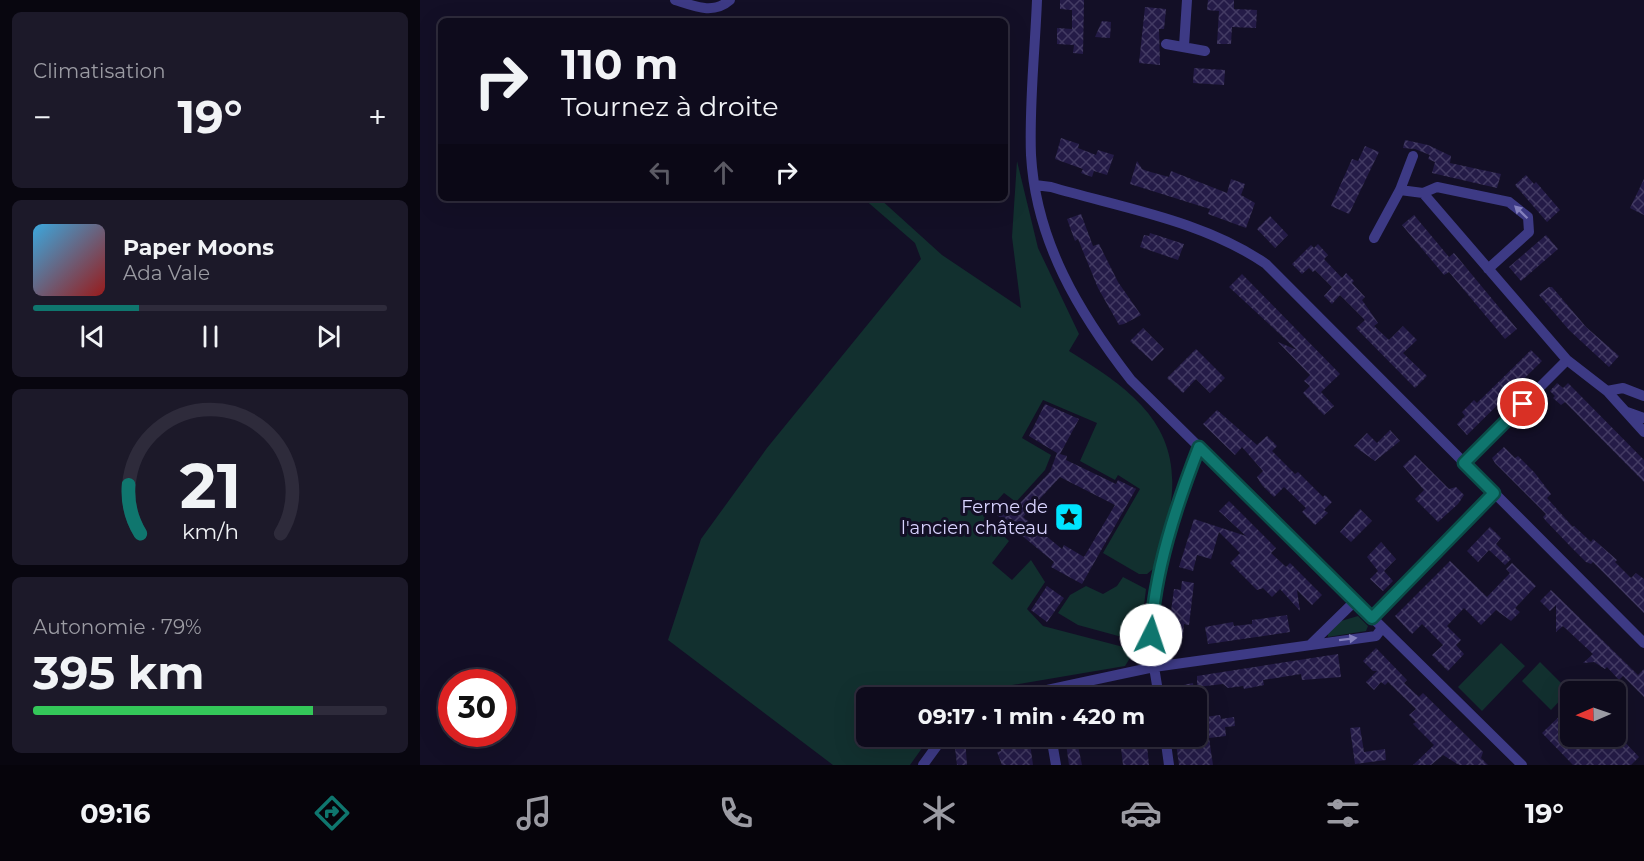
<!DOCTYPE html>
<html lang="fr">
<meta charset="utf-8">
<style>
body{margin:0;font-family:Montserrat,sans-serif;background:#1c1929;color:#f1f3f6;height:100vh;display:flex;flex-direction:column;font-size:22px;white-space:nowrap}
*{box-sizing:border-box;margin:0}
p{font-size:20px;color:#9b9ba3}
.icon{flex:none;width:33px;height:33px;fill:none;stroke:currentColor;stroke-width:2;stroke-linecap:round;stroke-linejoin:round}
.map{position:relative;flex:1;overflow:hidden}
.panel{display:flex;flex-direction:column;gap:12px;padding:12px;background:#08060f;width:420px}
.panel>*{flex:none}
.hud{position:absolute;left:18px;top:18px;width:570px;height:183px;border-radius:9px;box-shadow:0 6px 24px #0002,0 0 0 2px #2e2b3b;background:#0e0b1c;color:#f1f3f6;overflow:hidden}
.needle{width:39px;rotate:268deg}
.controls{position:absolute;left:1140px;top:681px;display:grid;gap:12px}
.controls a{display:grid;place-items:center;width:66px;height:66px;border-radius:9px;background:#0e0b1c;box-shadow:0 6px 24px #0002,0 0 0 2px #2e2b3b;font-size:30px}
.speed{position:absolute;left:18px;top:669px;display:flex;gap:12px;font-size:30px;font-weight:700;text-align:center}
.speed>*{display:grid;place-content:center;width:78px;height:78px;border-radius:50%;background:#0e0b1c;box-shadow:0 6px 24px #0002,0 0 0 2px #2e2b3b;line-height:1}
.speed .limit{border:9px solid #d22;background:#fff;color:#111}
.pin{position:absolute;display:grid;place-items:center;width:51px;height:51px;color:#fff;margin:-26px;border:3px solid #fff;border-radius:50%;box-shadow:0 2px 6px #0007}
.me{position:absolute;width:66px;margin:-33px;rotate:4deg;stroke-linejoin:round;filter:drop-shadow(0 0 4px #0008)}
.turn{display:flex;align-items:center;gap:21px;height:126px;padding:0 24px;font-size:27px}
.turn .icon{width:78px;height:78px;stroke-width:2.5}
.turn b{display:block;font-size:42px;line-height:51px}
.lanes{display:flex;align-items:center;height:57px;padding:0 24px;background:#0003;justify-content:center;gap:30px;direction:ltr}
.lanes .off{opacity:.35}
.big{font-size:45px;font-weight:700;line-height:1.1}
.panel .card{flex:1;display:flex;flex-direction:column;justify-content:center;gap:9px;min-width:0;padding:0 21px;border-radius:9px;background:#1c1929}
.panel .dial{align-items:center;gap:0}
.dial svg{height:156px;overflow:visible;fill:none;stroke:#2e2b3b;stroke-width:7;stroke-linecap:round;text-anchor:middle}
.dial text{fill:#f1f3f6;stroke:none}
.song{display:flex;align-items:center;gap:18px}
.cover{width:72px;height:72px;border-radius:9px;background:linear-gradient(135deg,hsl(200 70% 55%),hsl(0 70% 35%))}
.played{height:6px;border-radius:3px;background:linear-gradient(90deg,#0f766e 30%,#2e2b3b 30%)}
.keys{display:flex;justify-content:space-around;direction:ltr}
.heat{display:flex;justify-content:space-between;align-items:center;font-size:33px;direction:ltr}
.charge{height:9px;border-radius:4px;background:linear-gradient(90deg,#34c759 79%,#2e2b3b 0)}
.trip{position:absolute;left:436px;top:687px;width:351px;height:60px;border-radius:9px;background:#0e0b1c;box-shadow:0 6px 24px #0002,0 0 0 2px #2e2b3b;font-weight:700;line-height:60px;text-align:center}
.tabs{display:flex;height:96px;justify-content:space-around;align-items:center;background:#06040b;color:#9b9ba3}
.tabs .icon{width:42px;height:42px}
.tabs .current{color:#0f766e}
.tabs b{font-size:27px;color:#f1f3f6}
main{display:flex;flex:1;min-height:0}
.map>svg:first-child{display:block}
.grass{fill:#12302f}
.building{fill:url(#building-cross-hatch);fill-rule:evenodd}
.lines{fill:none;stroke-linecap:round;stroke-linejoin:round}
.minor{stroke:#3d3a85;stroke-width:10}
.oneway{fill:#837fbc}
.route-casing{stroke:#0a4d48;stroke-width:15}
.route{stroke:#0f766e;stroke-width:10}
.labels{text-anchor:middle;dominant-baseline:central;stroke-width:6;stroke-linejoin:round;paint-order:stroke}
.poi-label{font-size:18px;fill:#d9d4ff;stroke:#130f26;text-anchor:end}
</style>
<main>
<section class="panel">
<div class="card"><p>Climatisation</p>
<div class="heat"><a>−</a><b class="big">19°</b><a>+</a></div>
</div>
<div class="card">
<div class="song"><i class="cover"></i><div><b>Paper Moons</b><p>Ada Vale</p></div></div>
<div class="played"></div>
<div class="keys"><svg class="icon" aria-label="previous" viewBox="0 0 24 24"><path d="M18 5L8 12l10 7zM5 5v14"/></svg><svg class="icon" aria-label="pause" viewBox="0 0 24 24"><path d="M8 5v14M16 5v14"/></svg><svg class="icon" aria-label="next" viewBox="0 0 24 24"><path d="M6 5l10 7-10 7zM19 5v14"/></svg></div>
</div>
<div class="card dial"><svg viewBox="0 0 100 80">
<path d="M14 69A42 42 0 1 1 86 69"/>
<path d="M14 69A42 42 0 0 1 8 44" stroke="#0f766e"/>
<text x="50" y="56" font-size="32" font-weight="700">21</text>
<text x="50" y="72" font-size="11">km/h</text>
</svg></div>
<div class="card"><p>Autonomie · 79%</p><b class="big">395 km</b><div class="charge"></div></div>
</section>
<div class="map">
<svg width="1224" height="765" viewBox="0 0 1224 765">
<defs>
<pattern id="building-cross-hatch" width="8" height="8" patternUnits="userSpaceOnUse" patternTransform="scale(1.5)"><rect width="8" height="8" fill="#241b47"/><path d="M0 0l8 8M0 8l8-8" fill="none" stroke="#433b63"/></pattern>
</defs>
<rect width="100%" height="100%" fill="#130f26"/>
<path class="grass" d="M597,161L618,248L659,334L649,351C712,390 764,426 750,508C747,528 739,549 733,569L727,574H719L683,553L720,489L698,475L695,480L660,461L677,423L623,400L602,438L631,455L625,470L596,502L584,493L563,516L589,541L572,563L592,580L611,560L625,582L607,609L623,626L715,650L705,666L581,687L555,697L447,698V736L510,737L490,765H413L248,640L281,539L347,448L501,259L495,243L443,198H459L522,255L601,308L592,237Z
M703,577L726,589L720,638L713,640L658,625L638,613L650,595L666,586L683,594L697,586Z
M938,616L948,626L946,631L908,637V633L921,621Z
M1081,643L1105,666L1062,711L1038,687Z
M1120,662L1149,691L1131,710L1102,681Z"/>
<path class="building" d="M640,0H664L663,54L653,53L654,45L637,44V28L652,29V10L640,9Z
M788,0H814V9L837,10L836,28L812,27L811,44H797L799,11L787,10Z
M725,7L746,9L744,29H739L740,65L719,63Z
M682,21L691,22L690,38L675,37Z
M774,68L805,70L804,85L773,83Z
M641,138L659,144L658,148L676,155L678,150L694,155L687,175L674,171L672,177L661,173L663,169L635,159Z
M985,140L1008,145L1031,156L1030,163L1081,174L1077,188L1012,173L1015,162L1008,159L1010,155L995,149L983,148Z
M945,146L959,152L929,214L911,206L932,159L938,161Z
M717,161L722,169L727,171L749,177L751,171L807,193L811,179L825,184L821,195L835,203L826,228L788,214L790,209L710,184Z
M1106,175L1114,184L1116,182L1140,210L1127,222L1095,185Z
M1224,179V215L1210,208Z
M661,214L673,246L679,244L698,282L721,315L704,324L699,325L678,288L658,239L655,241L647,219Z
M994,215L1029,257L1034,253L1097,329L1085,339L1029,272L1024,275L982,225Z
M850,216L868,235L855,248L837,229Z
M730,233L764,244L758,260L720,247L724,235L729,236Z
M1126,235L1138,249L1101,281L1089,267Z
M898,244L908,255L904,259L922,278L926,273L934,281L932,283L945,297L942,300L958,323L954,326L969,340L983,326L997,340L983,353L1007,376L995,388L936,328L945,320L920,295L912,304L904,296L912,287L895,270L893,272L889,268L882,274L872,264L891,245L894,248Z
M822,274L920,374L901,392L914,406L904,415L883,393L890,386L884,381L890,375L858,342L877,350L809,287Z
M1129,287H1132L1166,327L1199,356L1189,367L1149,330L1119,295Z
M723,328L744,349L732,361L710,341Z
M776,349L805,378L790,393L776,379L763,393L747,378Z
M1111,350L1122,361L1047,435L1037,424L1045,416L1042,412L1054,400L1057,403Z
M1137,383L1143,388L1148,383L1224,460V482L1145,402L1141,405L1133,398L1135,396L1130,391Z
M625,404L659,419L640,454L647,456L646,460L696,484L698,480L716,489L662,584L631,567L634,562L577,515L588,504L594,509L630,472L637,453L609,436ZM640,477L695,505L664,557L644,545L642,549L603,517Z
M797,410L837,445L847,436L857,446L852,451L875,474L878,472L903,497L905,495L912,502L904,510L908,513L895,525L882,512L886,508L864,487L854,497L842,485L837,477L843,471L822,447L815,455L783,424Z
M970,430L980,441L955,461L934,446L947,433L957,443Z
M1084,447L1095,458L1098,456L1114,472L1131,494L1127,498L1153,527L1154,526L1171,542L1173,539L1197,560L1195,562L1211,578L1216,573L1224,579V613L1173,562L1171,564L1166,562L1151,547L1126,521L1123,517L1126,514L1075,463L1072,458Z
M995,455L1029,489L1036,487L1044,495L1038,504L1018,522L995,499L1004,490L983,466Z
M809,501L856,548L851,553L866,567L870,563L902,595L892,605L877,590L880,611L860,589L852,597L843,588L837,590L810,563L820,553L799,532L791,559L777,555L773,571L759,567L774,519L826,536L799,511Z
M940,509L952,521L931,542L920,532Z
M1070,527L1081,538L1076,544L1091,559L1085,565L1069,550L1058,562L1047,551Z
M961,542L976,559L964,571L973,581L963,591L950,579L958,571L947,557Z
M1030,561L1067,597L1090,573L1086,569L1092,563L1116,586L1095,608L1100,612L1091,621L1076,610L1061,625L1044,608L1027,626L1041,640L1036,645L1044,654L1028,671L1012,655L1023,645L1002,624L992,634L975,616Z
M762,581L774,583L769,625L764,624L763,636L748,634L754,589L761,590Z
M627,586L644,598L627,622L611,610Z
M1131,590L1218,675L1224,669V697L1203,676L1199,680L1187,667L1185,669L1174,662L1163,663L1173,654L1143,626L1136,632V605L1130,611L1120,601Z
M867,615L870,632L788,644L785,627L813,622L814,626L832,624V620Z
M956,648L987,680L984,683L999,697L1003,693L1063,752L1061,758L1068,765H1039L1023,755L1011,765H993L1014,745L993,724L996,722L989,715L996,709L968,682L965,685L961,682L954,690L946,682L957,671H953L943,661Z
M918,654L921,677L882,680L881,674L843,680L844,685L824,689L823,686L808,688L803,684L777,687V676Z
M773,683L775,698H755L754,687Z
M1150,706V736H1199L1219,757L1211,765H1153L1122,733Z
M800,715L801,719L814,717L815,726L805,727L806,736L789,738L793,765H759L755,736H777V718Z
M940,727L944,752L965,749L966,760L935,764L930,728Z
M578,736H609L613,765H582L577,752L581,751Z
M645,736H656L662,765H649Z
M694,736H726L729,765H703L701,748H695Z
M545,738L547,765H537L534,740Z"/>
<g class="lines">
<path class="minor" d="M255,0C274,6 293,15 310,0
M617,0C615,51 609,104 611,155C616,242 659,313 711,380L1102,765
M746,44L785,51
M764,46L767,0
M615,185L631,187C703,208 784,221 846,264L1224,643
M980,190L1003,193L1017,187L1089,202L1108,217L1109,232L1068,269
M1003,193L1147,360L1187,391L1224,432
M954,238L980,190L993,156
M1187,391L1203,388L1224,396
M1207,412L1224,418
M1044,463L1147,360
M952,618L1074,493
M891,644L935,601
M589,698L734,667L956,636L962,628
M739,698C736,677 731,655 731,634C731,577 758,500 779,447
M631,736L636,765
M745,736L749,765
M503,765L524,736"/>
</g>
<defs><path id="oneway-solid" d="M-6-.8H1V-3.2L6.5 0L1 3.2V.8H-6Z" transform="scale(1.5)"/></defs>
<g class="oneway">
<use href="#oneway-solid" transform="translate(1101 212) rotate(-136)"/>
<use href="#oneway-solid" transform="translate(928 639) rotate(-7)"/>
</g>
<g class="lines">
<g class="route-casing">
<path id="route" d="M731,635C734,572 756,506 779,447L952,618L1074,493L1044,463L1103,404"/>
</g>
<use href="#route" class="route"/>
</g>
<defs>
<g id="sight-square" transform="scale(1.5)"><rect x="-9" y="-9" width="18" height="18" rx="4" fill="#00e5ff" stroke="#130f26"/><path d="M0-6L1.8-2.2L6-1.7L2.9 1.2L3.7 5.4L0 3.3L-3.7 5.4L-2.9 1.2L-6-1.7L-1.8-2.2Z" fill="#111"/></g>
</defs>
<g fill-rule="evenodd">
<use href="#sight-square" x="649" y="517"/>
</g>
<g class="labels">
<g class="poi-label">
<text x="628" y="507">Ferme de<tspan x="628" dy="21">l'ancien château</tspan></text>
</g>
</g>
</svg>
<div class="controls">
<a><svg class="needle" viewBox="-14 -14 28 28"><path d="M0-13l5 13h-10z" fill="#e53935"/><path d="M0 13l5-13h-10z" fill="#9b9ba3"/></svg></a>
</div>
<div class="speed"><div class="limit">30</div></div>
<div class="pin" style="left:1103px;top:404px;background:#d93025"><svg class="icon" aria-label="arrive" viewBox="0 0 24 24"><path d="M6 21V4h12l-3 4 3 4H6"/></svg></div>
<svg class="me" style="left:731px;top:635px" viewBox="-20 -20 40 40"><circle r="19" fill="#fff"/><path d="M0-13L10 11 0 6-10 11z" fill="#0f766e"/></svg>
<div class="trip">09:17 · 1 min · 420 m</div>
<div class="hud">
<div class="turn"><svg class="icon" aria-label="right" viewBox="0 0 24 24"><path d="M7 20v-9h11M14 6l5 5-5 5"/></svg><div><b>110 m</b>Tournez à droite</div></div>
<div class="lanes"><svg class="icon off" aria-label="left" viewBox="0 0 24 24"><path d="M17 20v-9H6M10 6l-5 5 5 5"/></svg><svg class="icon off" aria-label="ahead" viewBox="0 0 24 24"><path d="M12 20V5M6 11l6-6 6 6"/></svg><svg class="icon" aria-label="right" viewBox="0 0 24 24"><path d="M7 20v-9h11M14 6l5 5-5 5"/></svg></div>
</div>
</div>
</main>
<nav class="tabs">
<b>09:16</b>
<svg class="icon current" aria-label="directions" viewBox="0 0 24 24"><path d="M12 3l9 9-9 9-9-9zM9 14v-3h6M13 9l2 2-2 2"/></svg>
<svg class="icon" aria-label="music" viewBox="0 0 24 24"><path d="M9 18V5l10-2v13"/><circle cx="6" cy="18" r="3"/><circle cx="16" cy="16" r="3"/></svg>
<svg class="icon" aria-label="phone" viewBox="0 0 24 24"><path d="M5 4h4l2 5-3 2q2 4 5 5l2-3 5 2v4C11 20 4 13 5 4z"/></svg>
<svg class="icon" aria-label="climate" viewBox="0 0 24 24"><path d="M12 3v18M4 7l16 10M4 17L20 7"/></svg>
<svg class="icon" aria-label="car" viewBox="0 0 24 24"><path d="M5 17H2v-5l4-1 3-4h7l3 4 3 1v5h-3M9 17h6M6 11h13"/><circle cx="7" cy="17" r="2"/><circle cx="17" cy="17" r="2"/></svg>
<svg class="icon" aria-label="filters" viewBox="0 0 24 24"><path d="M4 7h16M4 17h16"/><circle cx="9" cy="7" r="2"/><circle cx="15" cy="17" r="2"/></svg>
<b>19°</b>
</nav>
